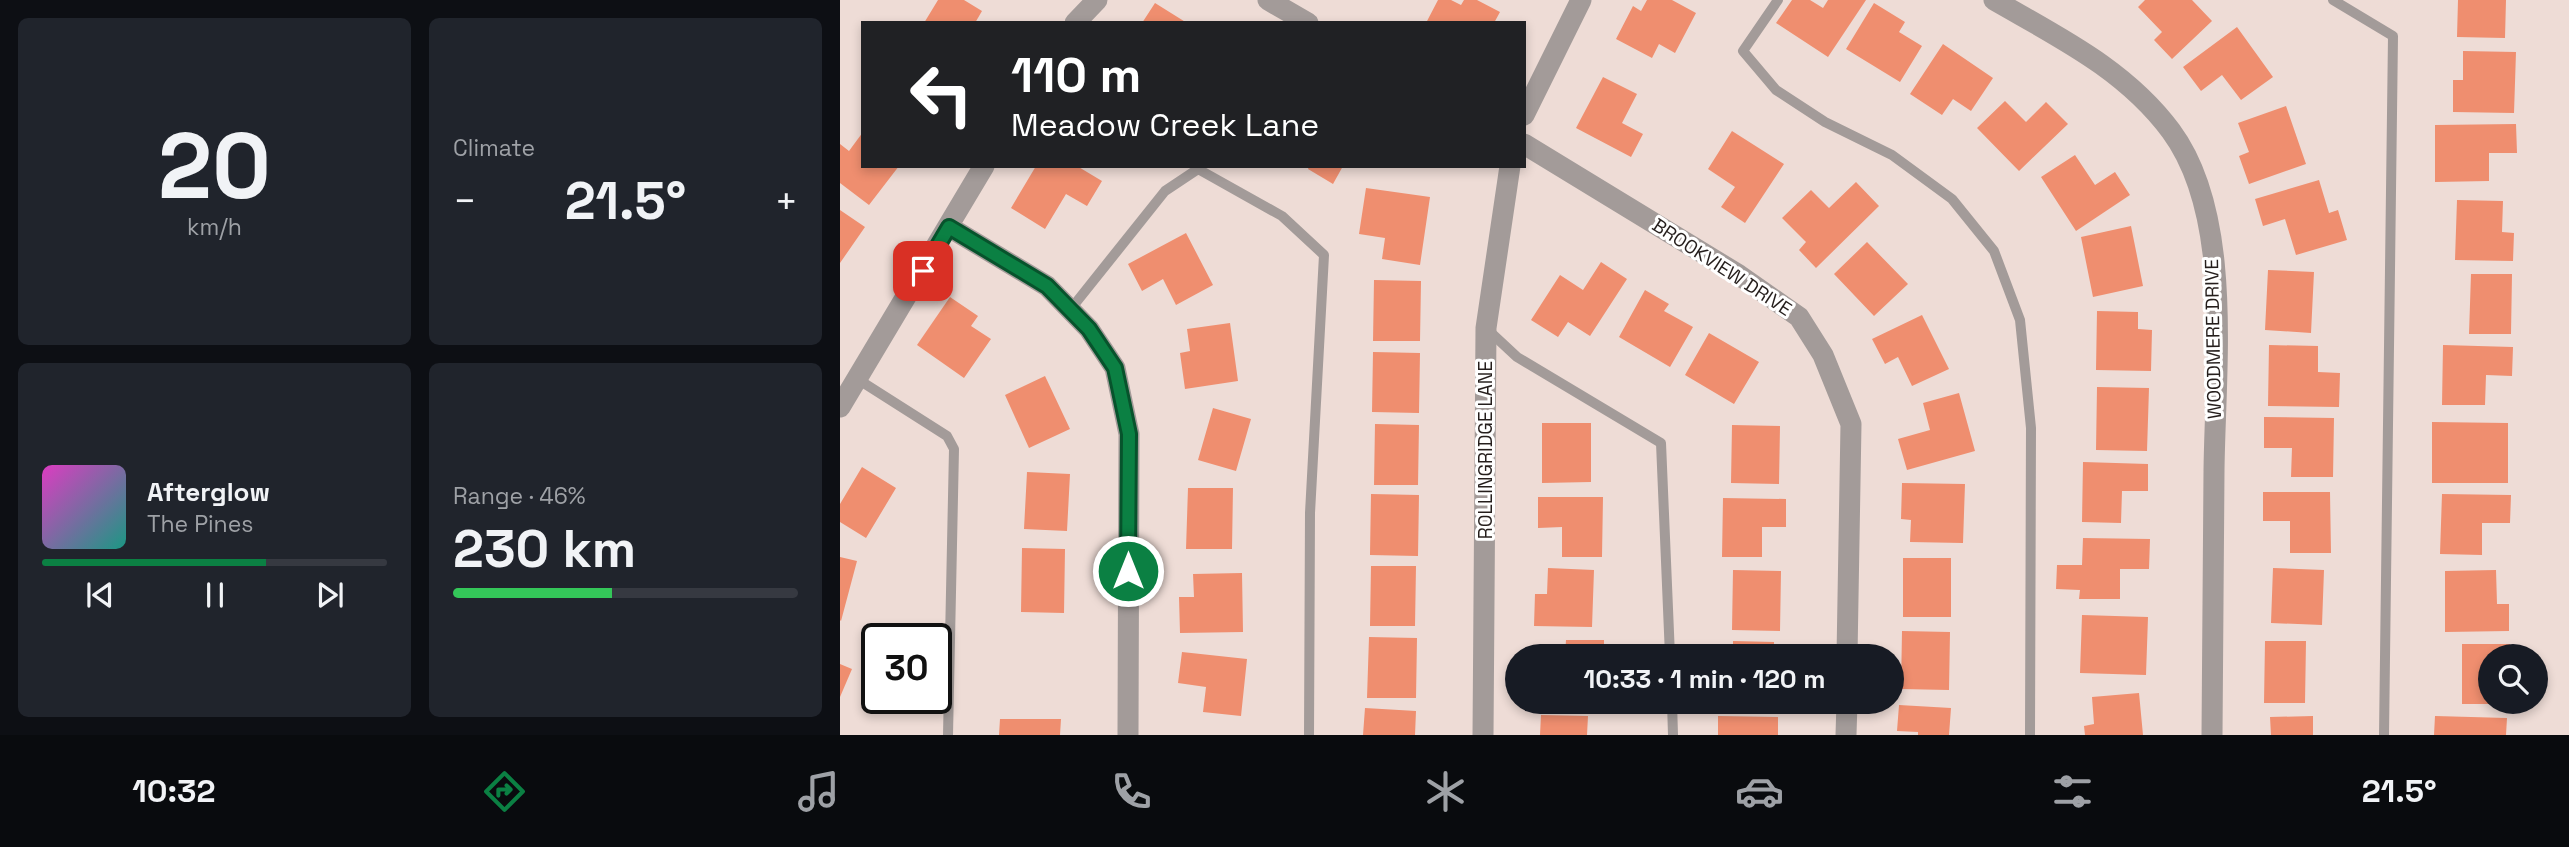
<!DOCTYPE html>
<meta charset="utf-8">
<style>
body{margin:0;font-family:"Space Grotesk",sans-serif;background:#20242c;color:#f1f3f6;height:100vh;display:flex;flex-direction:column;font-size:26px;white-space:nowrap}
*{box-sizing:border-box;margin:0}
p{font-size:23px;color:#9ea1a6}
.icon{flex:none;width:38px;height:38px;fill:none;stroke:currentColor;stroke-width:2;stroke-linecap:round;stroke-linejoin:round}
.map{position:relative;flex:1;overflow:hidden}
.side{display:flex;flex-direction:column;gap:18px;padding:18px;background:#0d0f14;width:840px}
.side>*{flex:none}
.banner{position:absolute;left:21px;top:21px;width:665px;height:147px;border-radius:0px;box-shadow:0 4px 10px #0003;background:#202124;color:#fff;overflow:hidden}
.fabs{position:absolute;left:1638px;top:644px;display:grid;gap:14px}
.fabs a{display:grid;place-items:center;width:70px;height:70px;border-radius:50%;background:#171b24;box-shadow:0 4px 10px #0003;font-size:35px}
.speed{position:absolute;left:21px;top:623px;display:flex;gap:14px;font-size:35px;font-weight:700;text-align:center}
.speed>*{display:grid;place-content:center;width:91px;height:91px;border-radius:50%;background:#171b24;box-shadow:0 4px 10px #0003;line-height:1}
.speed .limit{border:4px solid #111;border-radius:10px;background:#fff;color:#111}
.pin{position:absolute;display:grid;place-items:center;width:60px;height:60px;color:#fff;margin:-30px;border-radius:14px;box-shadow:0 4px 10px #0006}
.me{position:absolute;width:77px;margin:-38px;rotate:0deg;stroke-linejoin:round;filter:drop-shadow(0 0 5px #0008)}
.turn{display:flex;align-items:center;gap:24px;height:147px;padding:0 35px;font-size:32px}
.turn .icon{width:91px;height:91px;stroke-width:2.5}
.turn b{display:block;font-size:49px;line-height:60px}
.big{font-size:52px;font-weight:600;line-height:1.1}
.side .widget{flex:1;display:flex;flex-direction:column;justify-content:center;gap:10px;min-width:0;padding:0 24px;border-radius:10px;background:#20242c}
.side .dial{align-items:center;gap:0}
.dial b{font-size:91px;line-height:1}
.song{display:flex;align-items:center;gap:21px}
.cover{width:84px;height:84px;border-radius:10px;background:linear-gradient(135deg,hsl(310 70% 55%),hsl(170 70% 35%))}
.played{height:7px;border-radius:4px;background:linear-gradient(90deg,#0b8043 65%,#363941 65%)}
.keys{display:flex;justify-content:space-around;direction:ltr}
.heat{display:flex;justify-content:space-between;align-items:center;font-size:38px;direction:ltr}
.charge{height:10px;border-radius:5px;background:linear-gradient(90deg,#34c759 46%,#363941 0)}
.side .tiles{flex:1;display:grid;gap:18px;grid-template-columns:repeat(2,1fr)}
.trip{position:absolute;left:665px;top:644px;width:399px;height:70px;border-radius:35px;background:#171b24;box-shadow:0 4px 10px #0003;font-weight:600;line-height:70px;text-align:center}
.tabs{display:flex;height:112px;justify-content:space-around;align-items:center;background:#090b0e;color:#9ea1a6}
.tabs .icon{width:49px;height:49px}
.tabs .current{color:#0b8043}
.tabs b{font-size:32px;color:#f1f3f6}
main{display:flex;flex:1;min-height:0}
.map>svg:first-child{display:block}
.building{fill:#ef8e6f}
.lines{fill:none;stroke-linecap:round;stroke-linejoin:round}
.lane{stroke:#a39b99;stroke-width:10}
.street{stroke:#a39b99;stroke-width:21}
.route-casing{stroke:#07532c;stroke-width:18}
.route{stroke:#0b8043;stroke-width:12}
.labels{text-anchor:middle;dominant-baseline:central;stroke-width:6;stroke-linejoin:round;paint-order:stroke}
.street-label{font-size:19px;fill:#251e1c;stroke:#fff}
</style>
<main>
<section class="side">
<div class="tiles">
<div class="widget dial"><b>20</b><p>km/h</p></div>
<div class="widget"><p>Climate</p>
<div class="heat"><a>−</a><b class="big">21.5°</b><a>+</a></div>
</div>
<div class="widget">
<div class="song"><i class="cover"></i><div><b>Afterglow</b><p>The Pines</p></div></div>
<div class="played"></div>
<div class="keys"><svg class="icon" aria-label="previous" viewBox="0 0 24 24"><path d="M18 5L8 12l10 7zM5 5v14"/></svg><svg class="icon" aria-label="pause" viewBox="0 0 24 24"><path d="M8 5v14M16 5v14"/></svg><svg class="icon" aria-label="next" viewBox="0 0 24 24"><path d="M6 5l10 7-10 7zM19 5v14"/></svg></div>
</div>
<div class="widget"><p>Range · 46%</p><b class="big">230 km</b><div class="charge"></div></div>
</div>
</section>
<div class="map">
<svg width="1729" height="735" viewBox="0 0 1729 735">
<rect width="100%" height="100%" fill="#eedcd6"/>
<path class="building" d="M98,0H124L142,11L135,23H84Z
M598,0H611L621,5L624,0H637L660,12L654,23H586Z
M807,0H832L856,13L835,53L819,44L812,58L776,39L793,6L801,11Z
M952,0H970L983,8L988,0H1026L988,57L936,23Z
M1305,0H1352L1372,21L1332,59L1314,40L1322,32L1298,7Z
M1618,0H1666L1665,38L1617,37Z
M315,3L347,23H302Z
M1034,3L1065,22L1059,32L1082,46L1060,82L1006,49Z
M1397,27L1433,77L1401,100L1382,75L1361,91L1343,67Z
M1103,44L1153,78L1131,111L1113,99L1102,115L1070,94Z
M1623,51L1676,52L1674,113L1613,112V80H1623Z
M763,77L797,94L782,123L803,134L791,157L736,128Z
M1165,101L1186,122L1206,102L1228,124L1179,171L1137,128Z
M1446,106L1466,164L1409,184L1399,156L1409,152L1398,123Z
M1676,124L1677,153H1649V181L1595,182V125Z
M892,131L944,164L905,223L881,207L895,187L868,169Z
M23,132V166H59L29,205L0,183V144L9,151Z
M1235,155L1255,185L1275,172L1290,195L1236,231L1201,177Z
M196,166H237L262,181L247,206L226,194L205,229L171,208Z
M469,166H503L493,184L468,169Z
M1479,180L1489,213L1498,210L1507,240L1456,255L1445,219L1423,226L1415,199Z
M1016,182L1039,206L976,268L959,250L966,242L942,218L971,190L989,208Z
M526,188L590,197L580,265L542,259L545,238L519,234Z
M1617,200L1663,201L1662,232L1674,233L1673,261L1615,260Z
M0,210L25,227L0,263Z
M1291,226L1303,286L1253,297L1241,237Z
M346,233L373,285L336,305L323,279L302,291L288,264Z
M1027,242L1068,284L1034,316L994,274Z
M761,262L787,279L750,336L728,322L718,337L691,320L720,275L743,290Z
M1428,270L1474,272L1471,333L1425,330Z
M1631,274H1672L1671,334H1629Z
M534,280L581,281L580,341H533Z
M805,290L829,304L824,311L853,327L830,367L779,337Z
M110,297L138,316L131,326L151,339L124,378L77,345Z
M1257,311L1298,312V329L1312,330L1311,371L1256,370Z
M1082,315L1109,369L1072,386L1058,357L1045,364L1032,339Z
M390,323L398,381L345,389L340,353L350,351L347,329Z
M869,333L919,362L894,404L845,375Z
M1429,345L1478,346V372L1500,373L1499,407L1428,406Z
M1603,345L1673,347L1672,376L1646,375L1645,405H1602Z
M533,352L580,353L579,413L532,412Z
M205,376L230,429L189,448L165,395Z
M1257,387L1309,388L1307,451L1256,450Z
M1119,393L1135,451L1067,470L1058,439L1090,430L1083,403Z
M373,408L411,419L396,471L358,460Z
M1424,417L1494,418L1493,477H1451L1452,448H1424Z
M1592,422L1668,423V483H1592Z
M702,423H751V482L702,483Z
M535,424L579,425L578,485H534Z
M892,425L940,426L939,484L891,483Z
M1243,462L1308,464V491H1282L1281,523L1242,522Z
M22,467L56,488L26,538L0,522V504Z
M187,472L230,474L227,531L184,529Z
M1062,483L1125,484L1123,543L1070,542L1071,520L1061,519Z
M348,488H393L392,549H346Z
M1423,492H1490L1491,553H1450V521H1423Z
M531,494L579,495L578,556L530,555Z
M1602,494L1671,495L1670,523H1642V555L1600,554Z
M698,497H763L762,557H722V527L698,528Z
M883,498L946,499V527H922V557H882Z
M1243,538L1310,539L1309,569H1280V599H1239L1240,590L1216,589L1217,565H1242Z
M182,548L225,549L224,613L181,612Z
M0,557L17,561L1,621L0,620Z
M1063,558H1111V617H1063Z
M531,566H576L575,626H530Z
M708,568L754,570L752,627L694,626L695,594H707Z
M1433,568L1484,570L1482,625L1431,623Z
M893,570L941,571L940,631L892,630Z
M1656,570L1657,604H1669V631L1605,632V571Z
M402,573L403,632L340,633L339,597H354L353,574Z
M1242,615L1308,617L1306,675L1240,673Z
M1062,631L1110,632L1109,690L1061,689Z
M529,637L577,638L576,698H527Z
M726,640H764V656H725Z
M893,641L934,642V656H893Z
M1425,641H1466L1465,703H1424Z
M1622,644H1670V656H1650V704H1622Z
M342,652L407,659L401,716L363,712L366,687L338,683Z
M0,664L12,669L0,697Z
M1299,693L1303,735H1245L1244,726L1254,724L1252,697Z
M1059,705L1111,708L1109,735H1078V732L1057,731Z
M525,708L576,711L575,735H523Z
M701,715L748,716L747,735H700Z
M878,716L938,717V735H878Z
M1473,716V735H1431L1430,717Z
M1595,716L1667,718L1666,735H1594Z
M160,719H221L220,735H159Z"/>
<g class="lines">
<path class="lane" d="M938,0L903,51L936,90L985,122L1052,155L1112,199L1154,251L1180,320L1191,428L1190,735
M1493,0L1553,36L1544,735
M230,310L325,191L358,169L442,216L484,255L470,513L469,735
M648,330L677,357L821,443L830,656
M19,380L107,436L114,449L108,735
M832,702L833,735"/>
<path class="street" d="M428,0L468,23
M1154,0C1218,37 1285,69 1331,131C1394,216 1375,369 1374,471C1373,559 1373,647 1372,735
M235,23L257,0
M684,115L741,0
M684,144L899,275L959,317L983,355L1011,424L1007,656
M109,227L207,286L249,329L275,368L289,434L288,735
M0,407L144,166
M643,735L646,328L670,166
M1006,735L1007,702"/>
</g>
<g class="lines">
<g class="route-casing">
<path id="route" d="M83,271L109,227L207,286L249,329L275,368L289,434L288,571"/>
</g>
<use href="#route" class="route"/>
</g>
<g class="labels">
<g class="street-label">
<text transform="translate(882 267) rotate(33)">BROOKVIEW DRIVE</text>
<text transform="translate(1373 339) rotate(-91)">WOODMERE DRIVE</text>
<text transform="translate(645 450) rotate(-90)">ROLLINGRIDGE LANE</text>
</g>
</g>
</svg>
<div class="fabs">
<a><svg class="icon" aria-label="search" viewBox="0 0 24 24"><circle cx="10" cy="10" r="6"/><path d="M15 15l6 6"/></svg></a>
</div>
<div class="speed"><div class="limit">30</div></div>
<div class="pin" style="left:83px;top:271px;background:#d93025"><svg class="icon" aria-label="arrive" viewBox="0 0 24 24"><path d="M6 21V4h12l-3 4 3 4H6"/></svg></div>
<svg class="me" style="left:288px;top:571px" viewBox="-20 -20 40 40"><circle r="17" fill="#0b8043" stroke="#fff" stroke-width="3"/><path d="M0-11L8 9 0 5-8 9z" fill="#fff"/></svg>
<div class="trip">10:33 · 1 min · 120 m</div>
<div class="banner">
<div class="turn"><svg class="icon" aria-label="left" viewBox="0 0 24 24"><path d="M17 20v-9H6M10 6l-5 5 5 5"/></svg><div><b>110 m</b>Meadow Creek Lane</div></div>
</div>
</div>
</main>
<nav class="tabs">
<b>10:32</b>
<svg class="icon current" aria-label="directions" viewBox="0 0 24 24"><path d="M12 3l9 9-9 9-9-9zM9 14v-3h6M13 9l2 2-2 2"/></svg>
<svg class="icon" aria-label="music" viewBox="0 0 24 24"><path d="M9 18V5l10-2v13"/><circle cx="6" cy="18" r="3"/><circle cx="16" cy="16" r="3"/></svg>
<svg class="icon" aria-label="phone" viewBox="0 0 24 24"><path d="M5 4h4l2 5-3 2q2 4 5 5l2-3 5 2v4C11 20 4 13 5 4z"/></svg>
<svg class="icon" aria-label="climate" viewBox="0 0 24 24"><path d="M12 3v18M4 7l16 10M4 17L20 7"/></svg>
<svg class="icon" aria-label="car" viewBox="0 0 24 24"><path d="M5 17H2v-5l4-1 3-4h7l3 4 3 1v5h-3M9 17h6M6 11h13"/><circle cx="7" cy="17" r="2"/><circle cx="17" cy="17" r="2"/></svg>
<svg class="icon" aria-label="filters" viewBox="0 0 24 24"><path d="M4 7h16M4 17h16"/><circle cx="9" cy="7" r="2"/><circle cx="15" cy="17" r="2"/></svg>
<b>21.5°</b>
</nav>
